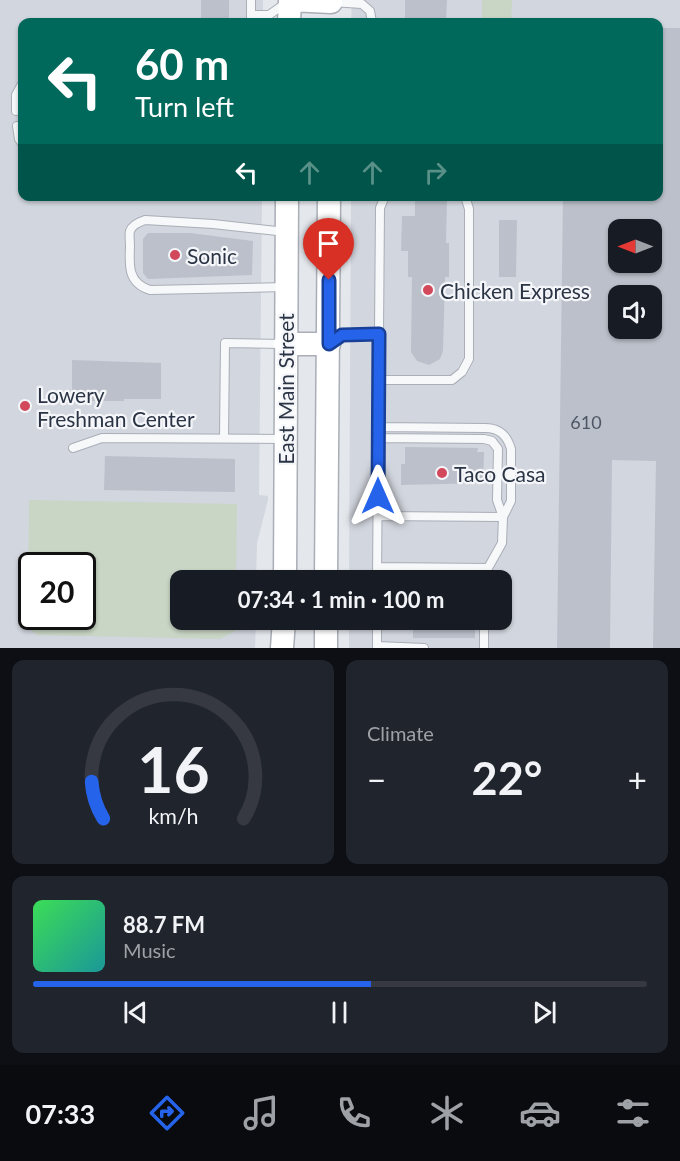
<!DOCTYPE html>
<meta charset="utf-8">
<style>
body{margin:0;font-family:Lato,sans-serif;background:#20242c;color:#f1f3f6;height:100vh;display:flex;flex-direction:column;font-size:22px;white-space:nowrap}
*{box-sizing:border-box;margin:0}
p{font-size:20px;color:#9ea1a6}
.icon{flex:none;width:33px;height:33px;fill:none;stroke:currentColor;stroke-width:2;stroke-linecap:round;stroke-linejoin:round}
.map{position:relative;height:648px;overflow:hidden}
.drawer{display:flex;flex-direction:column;gap:12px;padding:12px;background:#0d0f14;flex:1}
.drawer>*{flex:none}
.banner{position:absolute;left:18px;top:18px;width:645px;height:183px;border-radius:12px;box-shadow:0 2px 4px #0004;background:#00695c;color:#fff;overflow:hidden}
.needle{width:39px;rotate:270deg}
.tools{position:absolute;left:608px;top:219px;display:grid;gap:12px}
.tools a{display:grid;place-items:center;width:54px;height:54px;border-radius:12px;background:#171b24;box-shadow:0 2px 4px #0004;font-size:30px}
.speed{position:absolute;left:18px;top:552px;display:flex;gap:12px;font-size:30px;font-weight:700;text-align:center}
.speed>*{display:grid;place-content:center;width:78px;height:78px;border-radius:50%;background:#171b24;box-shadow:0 2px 4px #0004;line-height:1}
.speed .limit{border:3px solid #111;border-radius:9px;background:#fff;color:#111}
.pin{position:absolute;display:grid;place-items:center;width:51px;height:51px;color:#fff;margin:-62px -26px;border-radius:50% 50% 50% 0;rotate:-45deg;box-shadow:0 0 6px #0007}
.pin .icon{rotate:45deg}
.me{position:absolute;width:66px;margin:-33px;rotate:0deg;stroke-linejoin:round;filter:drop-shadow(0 0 4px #0008)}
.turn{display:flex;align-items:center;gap:21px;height:126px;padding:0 18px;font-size:27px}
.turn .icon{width:78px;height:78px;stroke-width:2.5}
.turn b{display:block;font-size:42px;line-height:51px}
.lanes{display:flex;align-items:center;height:57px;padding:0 18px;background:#0003;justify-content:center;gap:30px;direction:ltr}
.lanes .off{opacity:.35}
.big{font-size:45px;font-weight:700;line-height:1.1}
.drawer .card{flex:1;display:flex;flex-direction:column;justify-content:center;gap:9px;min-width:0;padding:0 21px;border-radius:12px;background:#20242c}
.drawer .dial{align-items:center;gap:0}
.dial svg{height:156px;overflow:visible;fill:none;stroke:#363941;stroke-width:7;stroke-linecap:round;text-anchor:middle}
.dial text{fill:#f1f3f6;stroke:none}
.song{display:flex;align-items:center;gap:18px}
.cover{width:72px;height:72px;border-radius:9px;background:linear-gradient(135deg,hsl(130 70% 55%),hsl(180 70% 35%))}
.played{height:6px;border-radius:3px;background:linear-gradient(90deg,#2563eb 55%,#363941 55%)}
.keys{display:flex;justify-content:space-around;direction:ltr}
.heat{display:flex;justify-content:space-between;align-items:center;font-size:33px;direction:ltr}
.drawer .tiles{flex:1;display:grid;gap:12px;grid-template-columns:1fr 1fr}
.card:last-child{grid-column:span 2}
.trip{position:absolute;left:170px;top:570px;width:342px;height:60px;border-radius:12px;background:#171b24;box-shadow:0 2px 4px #0004;font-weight:700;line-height:60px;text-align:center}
.tab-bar{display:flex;height:96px;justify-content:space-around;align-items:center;background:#090b0e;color:#9ea1a6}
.tab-bar .icon{width:42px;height:42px}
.tab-bar .selected{color:#2563eb}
.tab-bar b{font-size:27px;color:#f1f3f6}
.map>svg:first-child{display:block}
.built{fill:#d2d6de;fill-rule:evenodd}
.green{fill:#c9d6c5;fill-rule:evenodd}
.building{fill:#bbc0ca;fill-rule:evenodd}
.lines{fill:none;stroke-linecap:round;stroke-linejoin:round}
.lane-casing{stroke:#a9aeb7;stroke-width:10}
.secondary-casing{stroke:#a9aeb7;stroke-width:25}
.lane{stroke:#f7f8fa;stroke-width:8}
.secondary{stroke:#fff;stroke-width:22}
.route-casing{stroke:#184099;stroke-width:15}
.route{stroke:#2563eb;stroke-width:10}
.poi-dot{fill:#d1495b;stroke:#f4f6f9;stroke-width:2}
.labels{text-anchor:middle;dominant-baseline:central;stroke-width:4.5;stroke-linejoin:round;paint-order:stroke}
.number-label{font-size:18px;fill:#4f5766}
.poi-label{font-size:21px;fill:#2b3445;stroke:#f4f6f9;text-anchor:start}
.street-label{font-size:21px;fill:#2b3445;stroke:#f4f6f9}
</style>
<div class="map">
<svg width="680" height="648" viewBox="0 0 680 648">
<rect width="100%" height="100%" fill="#e4e7ec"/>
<path class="built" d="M0,0H263V22H22V196L262,197L259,495L268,496V500L257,543L256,580H180V620H256L255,648H0ZM32,566H82V616H32Z
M352,0H680V648H349V620H501V580H349L351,197L658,196V22H351ZM618,230H651V262H618ZM618,296H651V328H618Z"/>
<path class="green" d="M482,0H512L511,22H482Z
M29,500L237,504L236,580H180V620H235V631L220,639L37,635L28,627ZM32,566H82V616H32Z"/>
<path class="building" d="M201,0H229V22H201Z
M405,0H447L446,22H405Z
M658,28H680V648H653L656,461L612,460L610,648H557L563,196H658ZM616,230H651V262H615ZM615,296H651V328H614Z
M415,200H447L446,243H449V277H445L443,351L440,359L429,365L417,361L411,352L412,277H408V251H401L402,216H415Z
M499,220H517L516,277H499Z
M148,233H190L253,241L252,275L148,279L143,273V239Z
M72,360L161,363V399H124V401H72Z
M405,447L478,448L477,452H484L483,483L401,485V464H405Z
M105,456L235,459V492L104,490Z
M413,620H475V638H413Z"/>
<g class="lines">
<g class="lane-casing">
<path id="lane" d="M251,0V22
M332,2L362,4L370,11L372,22
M251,15H269L286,3
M16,111V95L22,84
M17,126L19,139L22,143
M285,287L150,290C128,283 129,266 130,246C130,242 129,235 130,231C132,225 139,222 145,220L213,224L286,232
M332,342L342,335H379
M379,380H452L462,372L469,359V209L465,196
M378,427L485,428C499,428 507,435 511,449V501L503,517
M224,438L225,343L285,344
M73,448L102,438L284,439
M378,516L503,517
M377,567L488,568L502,543L503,517L497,500L498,449L492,441L484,439L378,438
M377,580L380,208L385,196
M485,580V568
M377,646L424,648
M377,648V620
M484,648V620"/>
</g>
<g class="secondary-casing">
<path id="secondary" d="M290,0L331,2
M289,22L290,0
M285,344H329
M285,580L287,196
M326,580L329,196
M282,648L284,620
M326,648V620"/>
</g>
<use href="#lane" class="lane"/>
<use href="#secondary" class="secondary"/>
</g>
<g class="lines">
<g class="route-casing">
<path id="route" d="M329,280V344L342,335L379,334L378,496"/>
</g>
<use href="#route" class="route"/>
</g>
<g class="poi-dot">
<circle cx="175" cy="255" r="6"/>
<circle cx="428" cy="290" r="6"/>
<circle cx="25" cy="406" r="6"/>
<circle cx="442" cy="473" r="6"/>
</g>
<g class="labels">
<g class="number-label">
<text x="586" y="422">610</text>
</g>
<g class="poi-label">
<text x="187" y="255">Sonic</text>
<text x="440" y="290">Chicken Express</text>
<text x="37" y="394">Lowery<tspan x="37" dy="24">Freshman Center</tspan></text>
<text x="454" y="473">Taco Casa</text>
</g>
<g class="street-label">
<text transform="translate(285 389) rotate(-90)">East Main Street</text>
</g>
</g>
</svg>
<div class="tools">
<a><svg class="needle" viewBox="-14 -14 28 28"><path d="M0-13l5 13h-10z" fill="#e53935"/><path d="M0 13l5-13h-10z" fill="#9ea1a6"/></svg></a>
<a><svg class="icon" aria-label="sound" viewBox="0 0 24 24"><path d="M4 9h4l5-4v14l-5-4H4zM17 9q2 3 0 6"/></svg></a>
</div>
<div class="speed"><div class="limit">20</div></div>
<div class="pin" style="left:329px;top:280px;background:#d93025"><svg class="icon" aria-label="arrive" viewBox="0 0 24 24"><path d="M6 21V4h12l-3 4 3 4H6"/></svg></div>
<svg class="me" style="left:378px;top:496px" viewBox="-20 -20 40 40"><path d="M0-17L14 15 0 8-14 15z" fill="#2563eb" stroke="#fff" stroke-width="4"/></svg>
<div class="trip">07:34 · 1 min · 100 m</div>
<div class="banner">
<div class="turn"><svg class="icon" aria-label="left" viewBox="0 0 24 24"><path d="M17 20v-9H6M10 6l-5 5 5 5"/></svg><div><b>60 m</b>Turn left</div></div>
<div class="lanes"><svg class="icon" aria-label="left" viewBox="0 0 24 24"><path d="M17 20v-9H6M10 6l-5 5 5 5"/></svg><svg class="icon off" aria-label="ahead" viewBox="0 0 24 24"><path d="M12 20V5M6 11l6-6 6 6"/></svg><svg class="icon off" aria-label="ahead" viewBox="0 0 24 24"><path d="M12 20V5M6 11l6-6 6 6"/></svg><svg class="icon off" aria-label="right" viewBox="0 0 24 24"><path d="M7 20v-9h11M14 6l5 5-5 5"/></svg></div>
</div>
</div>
<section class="drawer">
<div class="tiles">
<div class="card dial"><svg viewBox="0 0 100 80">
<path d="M14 69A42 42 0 1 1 86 69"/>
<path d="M14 69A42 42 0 0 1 8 50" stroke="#2563eb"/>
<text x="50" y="56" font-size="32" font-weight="700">16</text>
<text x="50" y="72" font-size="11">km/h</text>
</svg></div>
<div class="card"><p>Climate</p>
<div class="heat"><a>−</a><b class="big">22°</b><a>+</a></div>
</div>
<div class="card">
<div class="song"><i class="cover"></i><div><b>88.7 FM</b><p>Music</p></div></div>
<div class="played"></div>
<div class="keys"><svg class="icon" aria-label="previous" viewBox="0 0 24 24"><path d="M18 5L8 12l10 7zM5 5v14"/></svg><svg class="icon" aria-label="pause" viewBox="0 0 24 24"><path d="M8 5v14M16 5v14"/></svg><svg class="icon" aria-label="next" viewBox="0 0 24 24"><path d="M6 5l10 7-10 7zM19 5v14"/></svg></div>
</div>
</div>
</section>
<nav class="tab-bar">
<b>07:33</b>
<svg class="icon selected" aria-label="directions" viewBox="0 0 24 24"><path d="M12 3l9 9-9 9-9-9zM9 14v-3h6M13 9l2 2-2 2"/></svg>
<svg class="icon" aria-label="music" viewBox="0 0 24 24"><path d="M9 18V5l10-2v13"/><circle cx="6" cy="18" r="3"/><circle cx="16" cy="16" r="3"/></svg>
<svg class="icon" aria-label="phone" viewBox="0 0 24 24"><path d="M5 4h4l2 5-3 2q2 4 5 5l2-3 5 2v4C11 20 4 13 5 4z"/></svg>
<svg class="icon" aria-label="climate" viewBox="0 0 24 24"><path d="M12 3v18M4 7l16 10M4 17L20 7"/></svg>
<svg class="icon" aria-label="car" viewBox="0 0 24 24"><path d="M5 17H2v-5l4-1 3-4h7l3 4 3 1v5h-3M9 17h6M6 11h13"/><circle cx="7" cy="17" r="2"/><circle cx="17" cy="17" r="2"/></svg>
<svg class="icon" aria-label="filters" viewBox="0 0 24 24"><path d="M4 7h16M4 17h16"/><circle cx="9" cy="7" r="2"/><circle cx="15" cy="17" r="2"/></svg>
</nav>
